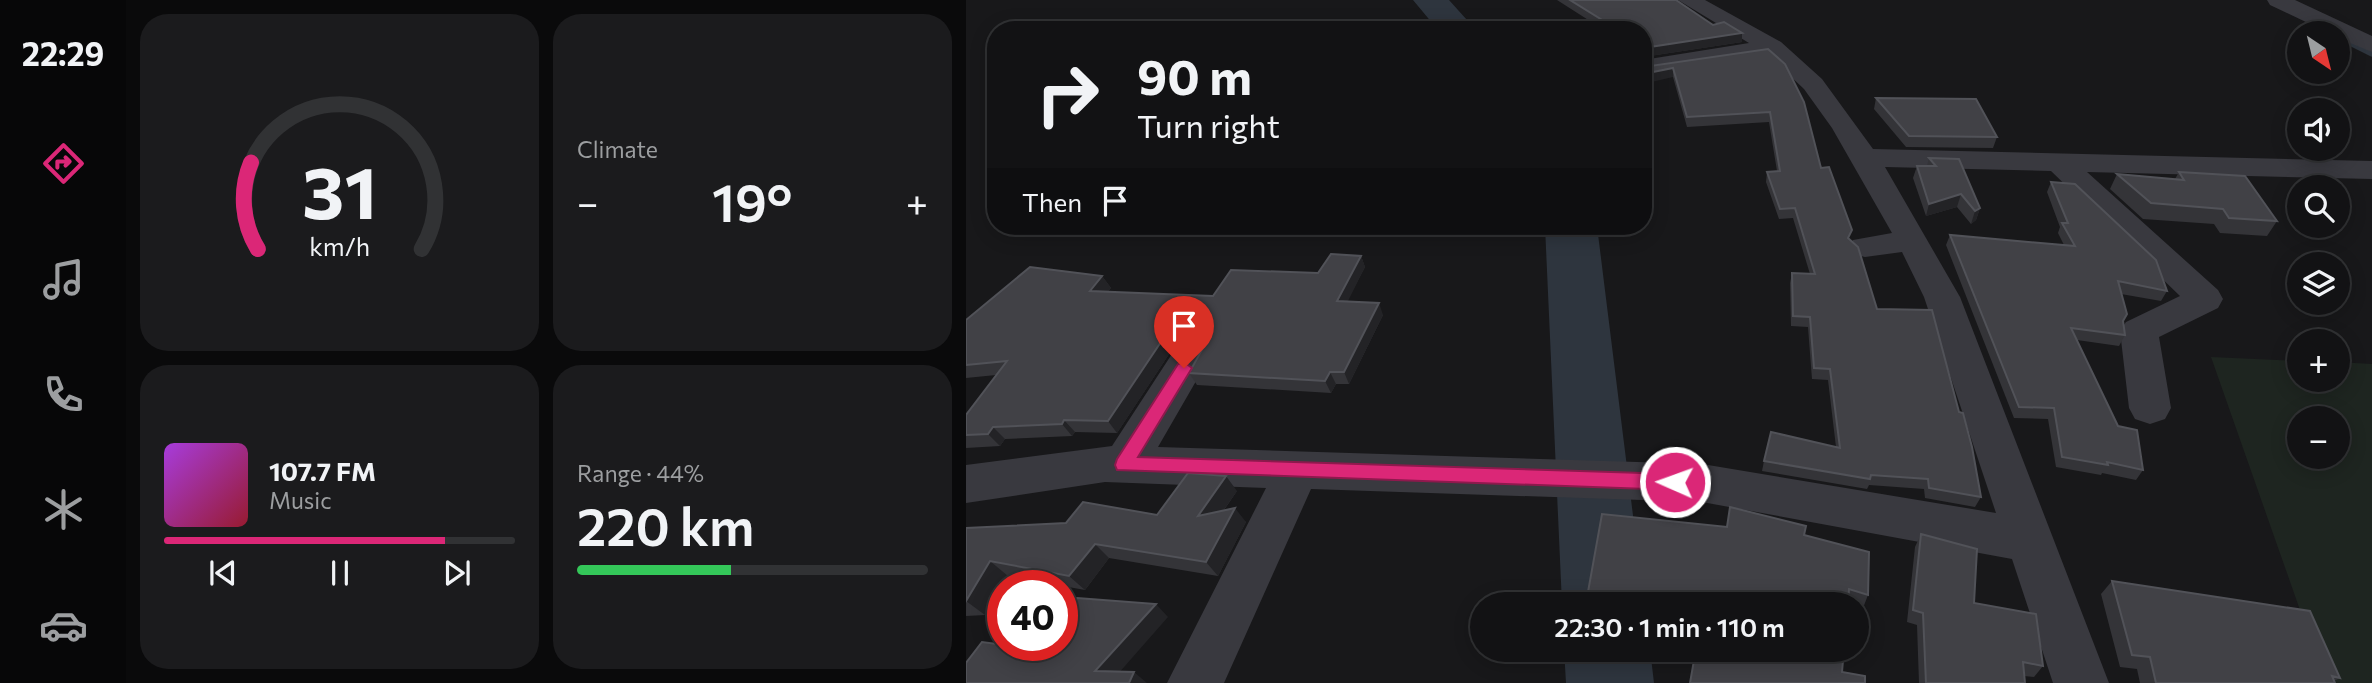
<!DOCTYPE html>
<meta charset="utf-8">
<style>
body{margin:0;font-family:Commissioner,sans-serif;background:#1b1b1d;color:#f1f3f6;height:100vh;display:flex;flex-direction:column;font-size:26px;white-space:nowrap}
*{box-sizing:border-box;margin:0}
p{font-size:23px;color:#9c9ea0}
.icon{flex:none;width:38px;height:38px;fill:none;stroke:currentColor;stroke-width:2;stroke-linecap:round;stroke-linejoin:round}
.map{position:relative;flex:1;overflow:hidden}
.drawer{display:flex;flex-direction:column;gap:14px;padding:14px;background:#0a0a0b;width:840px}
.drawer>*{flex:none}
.hud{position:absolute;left:21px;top:21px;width:665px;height:214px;border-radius:28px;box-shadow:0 4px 18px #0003,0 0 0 2px #313234;background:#121214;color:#f1f3f6;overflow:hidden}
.needle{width:46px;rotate:145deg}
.tools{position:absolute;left:1321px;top:21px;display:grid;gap:14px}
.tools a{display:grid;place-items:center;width:63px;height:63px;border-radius:50%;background:#121214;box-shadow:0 4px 18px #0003,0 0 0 2px #313234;font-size:35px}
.speed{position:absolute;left:21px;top:570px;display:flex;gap:14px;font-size:35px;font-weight:700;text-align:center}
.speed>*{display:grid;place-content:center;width:91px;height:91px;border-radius:50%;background:#121214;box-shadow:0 4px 18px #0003,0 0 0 2px #313234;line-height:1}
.speed .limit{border:10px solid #d22;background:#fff;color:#111}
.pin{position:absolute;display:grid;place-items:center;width:60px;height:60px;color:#fff;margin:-72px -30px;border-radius:50% 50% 50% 0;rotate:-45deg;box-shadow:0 0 7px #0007}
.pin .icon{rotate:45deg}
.me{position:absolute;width:77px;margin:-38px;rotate:272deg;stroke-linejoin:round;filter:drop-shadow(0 0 5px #0008)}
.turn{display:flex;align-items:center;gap:24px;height:147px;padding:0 35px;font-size:32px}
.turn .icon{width:91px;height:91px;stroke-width:2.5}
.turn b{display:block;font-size:49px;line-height:60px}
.then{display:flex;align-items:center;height:66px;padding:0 35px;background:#0003;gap:14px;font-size:26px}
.big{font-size:52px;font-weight:600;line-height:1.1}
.drawer .widget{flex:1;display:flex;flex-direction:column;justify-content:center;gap:10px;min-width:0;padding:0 24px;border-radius:28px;background:#1b1b1d}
.drawer .dial{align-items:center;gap:0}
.dial svg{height:182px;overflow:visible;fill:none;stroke:#313234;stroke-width:7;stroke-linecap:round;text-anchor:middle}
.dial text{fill:#f1f3f6;stroke:none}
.song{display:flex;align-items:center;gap:21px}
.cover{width:84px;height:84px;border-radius:10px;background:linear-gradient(135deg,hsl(280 70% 55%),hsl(350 70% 35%))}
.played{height:7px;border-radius:4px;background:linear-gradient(90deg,#db2777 80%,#313234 80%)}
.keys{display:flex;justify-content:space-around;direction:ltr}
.heat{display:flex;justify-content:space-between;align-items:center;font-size:38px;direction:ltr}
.charge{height:10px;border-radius:5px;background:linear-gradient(90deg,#34c759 44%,#313234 0)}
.drawer .tiles{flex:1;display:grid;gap:14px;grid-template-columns:repeat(2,1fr)}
.trip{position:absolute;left:504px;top:592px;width:399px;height:70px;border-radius:35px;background:#121214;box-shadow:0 4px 18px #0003,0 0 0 2px #313234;font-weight:600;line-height:70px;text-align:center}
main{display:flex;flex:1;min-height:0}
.dock{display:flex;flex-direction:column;width:126px;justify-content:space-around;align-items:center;background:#070708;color:#9c9ea0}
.dock .icon{width:49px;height:49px}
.dock .active{color:#db2777}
.dock b{font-size:32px;color:#f1f3f6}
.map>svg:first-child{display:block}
.green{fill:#1e2520;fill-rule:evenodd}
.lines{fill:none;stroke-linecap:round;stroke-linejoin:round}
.stream{stroke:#2e353e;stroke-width:7}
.river{fill:#2e353e;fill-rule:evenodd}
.minor{fill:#39393f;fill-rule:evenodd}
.wall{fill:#343438}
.shaded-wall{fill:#232326}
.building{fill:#414146;stroke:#515258;stroke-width:2}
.route{fill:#db2777;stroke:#8e194d;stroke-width:2}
</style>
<main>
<nav class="dock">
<b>22:29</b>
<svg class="icon active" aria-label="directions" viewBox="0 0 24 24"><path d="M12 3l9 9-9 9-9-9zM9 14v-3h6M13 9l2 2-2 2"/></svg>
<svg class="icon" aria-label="music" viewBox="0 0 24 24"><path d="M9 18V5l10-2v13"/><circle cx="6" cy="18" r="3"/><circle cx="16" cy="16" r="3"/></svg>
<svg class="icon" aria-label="phone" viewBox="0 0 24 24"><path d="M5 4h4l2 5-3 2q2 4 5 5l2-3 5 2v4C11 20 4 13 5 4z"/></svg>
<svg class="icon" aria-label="climate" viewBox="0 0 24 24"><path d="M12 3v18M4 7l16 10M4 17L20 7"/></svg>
<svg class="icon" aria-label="car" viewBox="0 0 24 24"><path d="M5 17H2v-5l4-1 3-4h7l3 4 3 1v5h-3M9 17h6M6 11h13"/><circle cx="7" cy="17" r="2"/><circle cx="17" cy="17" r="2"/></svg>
</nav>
<section class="drawer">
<div class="tiles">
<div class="widget dial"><svg viewBox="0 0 100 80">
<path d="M14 69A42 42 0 1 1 86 69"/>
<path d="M14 69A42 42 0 0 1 11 31" stroke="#db2777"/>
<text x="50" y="56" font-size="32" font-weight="700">31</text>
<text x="50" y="72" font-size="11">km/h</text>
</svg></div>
<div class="widget"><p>Climate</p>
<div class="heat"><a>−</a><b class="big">19°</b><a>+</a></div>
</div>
<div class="widget">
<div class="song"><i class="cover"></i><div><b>107.7 FM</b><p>Music</p></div></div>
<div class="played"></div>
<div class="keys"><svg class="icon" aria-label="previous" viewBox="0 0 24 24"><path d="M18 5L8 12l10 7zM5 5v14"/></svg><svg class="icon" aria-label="pause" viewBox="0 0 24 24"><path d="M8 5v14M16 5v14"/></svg><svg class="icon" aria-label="next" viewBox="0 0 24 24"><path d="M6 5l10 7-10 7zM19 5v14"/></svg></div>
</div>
<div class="widget"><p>Range · 44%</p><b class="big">220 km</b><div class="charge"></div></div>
</div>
</section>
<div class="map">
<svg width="1406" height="683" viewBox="0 0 1406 683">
<rect width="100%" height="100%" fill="#18181a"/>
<path class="green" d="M1245,357L1333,361L1334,380H1372V362L1406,364V683H1370L1354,667ZM1334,418H1372V457H1334Z"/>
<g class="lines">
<path class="stream" d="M1372,36L1406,53"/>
<path class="river" d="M447,0H483L510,30H472Z
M579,226H631L678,604H596Z
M598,649H684L688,683H600Z"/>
<path class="minor" d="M712,0H739L815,42L856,79L907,149L1406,161V179L1121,172L1252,290L1257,299L1252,308L1193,337L1205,408L1199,419L1184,424L1169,419L1163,408L1154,331L1160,322L1214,296L1085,171L919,167L994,297L1143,683H1087L1046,559L736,502L345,489L258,683H201L300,488L139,482L0,503V465L146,446L215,340L229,336L243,340L248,350L192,447L736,464L1030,513L958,297L936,252L899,257L887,254L882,247L887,240L926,233L866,128L838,89L802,55L677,74V60L783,43Z
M1301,0H1329L1406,36V52L1372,38V33H1363L1304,5Z"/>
</g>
<path class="wall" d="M591,0H710L747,25L776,33V42L677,57V30H638Z
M802,49L855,168L911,309L1015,497L1009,507L959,498L958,489L903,485L901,489L796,471L798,461L870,447L862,380L846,379L842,327L825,326L824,283L826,273L844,274L827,218L813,219L800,182L801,172L811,171L803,122L721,127L707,77L677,67Z
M910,98L1031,137L1027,148L940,147L908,109Z
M963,158L1014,208L1010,220L1005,224L991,207L960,216L947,178L951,166H961Z
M1213,172L1311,221L1301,236L1254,233L1248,224L1177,219L1144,189L1151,174L1209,179Z
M1085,182L1201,291L1195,301L1155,294L1159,335L1153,346L1111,340L1152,426L1177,470L1170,480L1136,473L1135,475L1090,467L1082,419L1048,418L980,245L984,235L1098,245L1092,233L1094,227L1081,192Z
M395,256L399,267L381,301L417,315L383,384H370L365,393L231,385L223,373L243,337L228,333L213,339L151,433L109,432L106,436L39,439L34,446L0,448V415L30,375L0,378V320L136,276L145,288L141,292L247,296L352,273Z
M271,491L258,510L280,522L252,576L143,558L119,590L42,576L19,615L0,616V528L100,523L191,515Z
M955,534L1008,603L1077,666L1068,677L1058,676L1059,683H953L951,625L941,622L949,547Z
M838,535L902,595L897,608L891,606V604L882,603L620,604Z
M1146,581L1374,678L1368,681L1369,683H1174L1171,669L1154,667L1135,594Z"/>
<path class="shaded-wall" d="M776,33V42L677,57V48Z
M707,68V77L677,84V74Z
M995,194L991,207L960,216L963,204Z
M1014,208L1010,220L1005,224L1009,211Z
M395,256L399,267L376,313L371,301Z
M136,276L145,288L132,303L124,291Z
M413,303L417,315L383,384L378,372Z
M221,321L228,333L213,339L151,433L142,421L205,327Z
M364,372L370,384L365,393L359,381Z
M98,420L109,432L106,436L96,424Z
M27,427L39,439L34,446L22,434Z
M260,476L271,491L243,531L232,516Z
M269,508L280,522L252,576L240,562Z
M129,544L143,558L119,590L103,576Z
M24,561L42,576L19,615L0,601Z
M190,604L202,617L144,683L129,671Z
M168,672L181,683H163Z"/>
<path class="building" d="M604,0H710L747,25L758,22L776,33L677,48V30H637L649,28Z
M802,49L819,64L838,102L855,168L863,167L886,230L882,238L892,247L911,309L966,310L993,412L997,413L1006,447L1015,497L963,488L962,479L905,475L904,479L798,461L805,432L874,448L864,369L848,368L844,317L827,316L826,273L849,274L829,208L814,209L801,172L814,171L804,112L721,117L707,68L677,74V67Z
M910,98L1010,99L1031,137L943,136Z
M963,158L993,159L1014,208L1009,211L995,194L963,204L951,166H970Z
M1213,172L1279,176L1311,221L1263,218L1257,209L1185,203L1151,174L1218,180Z
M1085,182L1109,184L1190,260L1201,291L1152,281L1161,314L1157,321L1159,335L1105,328L1152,426L1171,430L1177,470L1141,462L1142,465L1096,457L1088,408L1053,407L984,235L1109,246L1096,223H1102Z
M365,254L395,256L371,301L413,303L378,372H364L359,381L223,373L243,337L237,325L221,321L205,327L142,421L98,420L96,424L27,427L22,434L0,435V415L41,361L0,365V320L64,267L136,276L124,291L247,296L265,270L352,273Z
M222,473L260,476L232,516L269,508L240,562L129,544L103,576L24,561L0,601V528L100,523L117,502L191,515Z
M764,507L840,526L838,535L903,552L902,595L883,589L882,604H737L738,597L684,592L683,604L620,603L636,514L761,527Z
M955,534L1011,549L1008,603L1070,614L1077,666L1057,662L1059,683H960L957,613L947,610Z
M1146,581L1344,611L1374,678L1366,676L1369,683H1190L1184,657L1166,655Z
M111,598L190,604L129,671L168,672L163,683H0V663L16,642L76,650L79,646H96V620Z
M730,649H878L876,672L899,676V683H724Z"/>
<path class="route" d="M218,362L226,368L172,457L709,474L716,476L719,482L716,488L709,490L151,470L149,465L151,459L212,364Z"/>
</svg>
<div class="tools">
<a><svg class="needle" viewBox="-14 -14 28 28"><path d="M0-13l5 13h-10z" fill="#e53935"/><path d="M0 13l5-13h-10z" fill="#9c9ea0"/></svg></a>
<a><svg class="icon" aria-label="sound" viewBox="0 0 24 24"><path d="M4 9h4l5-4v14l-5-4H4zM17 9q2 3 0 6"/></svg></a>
<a><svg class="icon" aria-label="search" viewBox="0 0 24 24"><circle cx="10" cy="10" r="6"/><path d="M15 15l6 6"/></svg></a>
<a><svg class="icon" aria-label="layers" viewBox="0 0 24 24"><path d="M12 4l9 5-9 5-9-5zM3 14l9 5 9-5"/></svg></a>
<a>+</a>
<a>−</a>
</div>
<div class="speed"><div class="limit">40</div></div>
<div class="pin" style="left:218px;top:368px;background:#d93025"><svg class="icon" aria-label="arrive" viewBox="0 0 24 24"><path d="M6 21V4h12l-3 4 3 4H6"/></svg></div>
<svg class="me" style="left:709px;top:482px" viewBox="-20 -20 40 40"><circle r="17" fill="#db2777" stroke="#fff" stroke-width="3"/><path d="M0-11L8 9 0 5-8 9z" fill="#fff"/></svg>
<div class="trip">22:30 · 1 min · 110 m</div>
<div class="hud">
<div class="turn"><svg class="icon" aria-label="right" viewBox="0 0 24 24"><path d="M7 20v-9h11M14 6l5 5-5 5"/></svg><div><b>90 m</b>Turn right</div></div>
<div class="then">Then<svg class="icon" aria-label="arrive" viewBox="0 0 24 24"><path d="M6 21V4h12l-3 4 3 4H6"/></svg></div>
</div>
</div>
</main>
